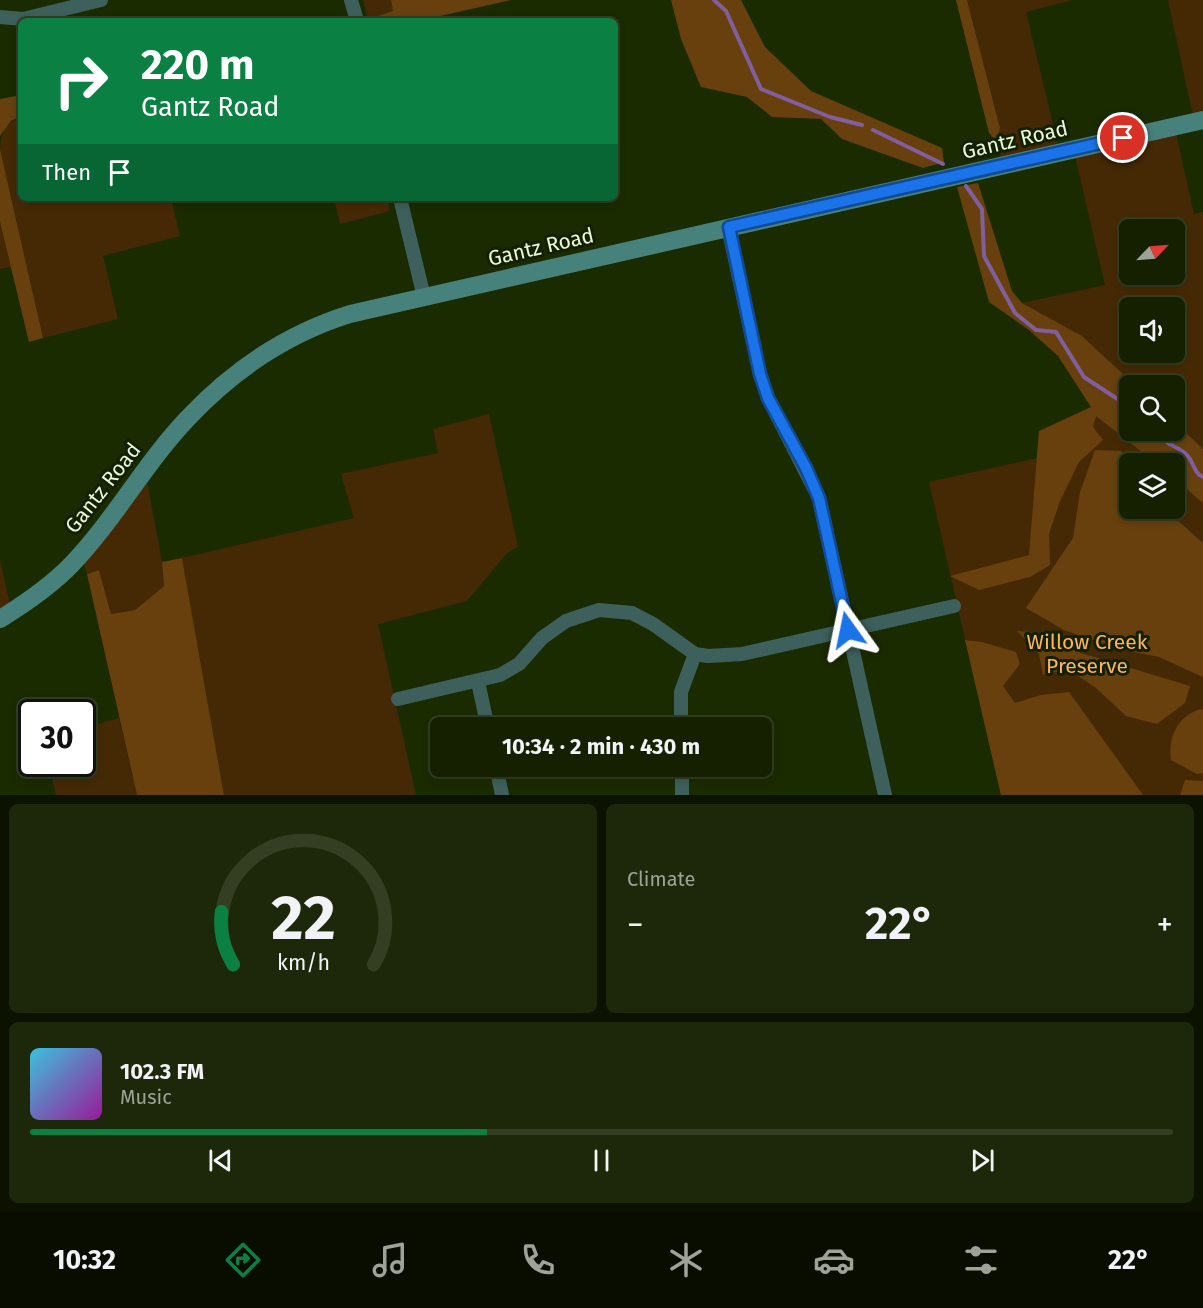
<!DOCTYPE html>
<meta charset="utf-8">
<style>
body{margin:0;font-family:"Fira Sans",sans-serif;background:#1d280a;color:#f1f3f6;height:100vh;display:flex;flex-direction:column;font-size:22px;white-space:nowrap}
*{box-sizing:border-box;margin:0}
p{font-size:20px;color:#9da399}
.icon{flex:none;width:33px;height:33px;fill:none;stroke:currentColor;stroke-width:2;stroke-linecap:round;stroke-linejoin:round}
.map{position:relative;height:795px;overflow:hidden}
.panel{display:flex;flex-direction:column;gap:9px;padding:9px;background:#0b1200;flex:1}
.panel>*{flex:none}
.top-card{position:absolute;left:18px;top:18px;width:600px;height:183px;border-radius:9px;box-shadow:0 3px 9px #0003,0 0 0 2px #333e22;background:#0b8043;color:#fff;overflow:hidden}
.needle{width:39px;rotate:65deg}
.controls{position:absolute;left:1119px;top:219px;display:grid;gap:12px}
.controls a{display:grid;place-items:center;width:66px;height:66px;border-radius:9px;background:#142000;box-shadow:0 3px 9px #0003,0 0 0 2px #333e22;font-size:30px}
.speed{position:absolute;left:18px;top:699px;display:flex;gap:12px;font-size:30px;font-weight:700;text-align:center}
.speed>*{display:grid;place-content:center;width:78px;height:78px;border-radius:50%;background:#142000;box-shadow:0 3px 9px #0003,0 0 0 2px #333e22;line-height:1}
.speed .limit{border:3px solid #111;border-radius:9px;background:#fff;color:#111}
.pin{position:absolute;display:grid;place-items:center;width:51px;height:51px;color:#fff;margin:-26px;border:3px solid #fff;border-radius:50%;box-shadow:0 2px 6px #0007}
.me{position:absolute;width:66px;margin:-33px;rotate:348deg;stroke-linejoin:round;filter:drop-shadow(0 0 4px #0008)}
.turn{display:flex;align-items:center;gap:21px;height:126px;padding:0 24px;font-size:27px}
.turn .icon{width:78px;height:78px;stroke-width:2.5}
.turn b{display:block;font-size:42px;line-height:51px}
.then{display:flex;align-items:center;height:57px;padding:0 24px;background:#0003;gap:12px;font-size:22px}
.big{font-size:45px;font-weight:700;line-height:1.1}
.panel .widget{flex:1;display:flex;flex-direction:column;justify-content:center;gap:9px;min-width:0;padding:0 21px;border-radius:9px;background:#1d280a}
.panel .dial{align-items:center;gap:0}
.dial svg{height:156px;overflow:visible;fill:none;stroke:#333e22;stroke-width:7;stroke-linecap:round;text-anchor:middle}
.dial text{fill:#f1f3f6;stroke:none}
.song{display:flex;align-items:center;gap:18px}
.cover{width:72px;height:72px;border-radius:9px;background:linear-gradient(135deg,hsl(190 70% 55%),hsl(300 70% 35%))}
.played{height:6px;border-radius:3px;background:linear-gradient(90deg,#0b8043 40%,#333e22 40%)}
.keys{display:flex;justify-content:space-around;direction:ltr}
.heat{display:flex;justify-content:space-between;align-items:center;font-size:33px;direction:ltr}
.panel .tiles{flex:1;display:grid;gap:9px;grid-template-columns:1fr 1fr}
.widget:last-child{grid-column:span 2}
.trip{position:absolute;left:430px;top:717px;width:342px;height:60px;border-radius:9px;background:#142000;box-shadow:0 3px 9px #0003,0 0 0 2px #333e22;font-weight:700;line-height:60px;text-align:center}
.dock{display:flex;height:96px;justify-content:space-around;align-items:center;background:#080d00;color:#9da399}
.dock .icon{width:42px;height:42px}
.dock .on{color:#0b8043}
.dock b{font-size:27px;color:#f1f3f6}
.map>svg:first-child{display:block}
.green{fill:#452904;fill-rule:evenodd}
.forest{fill:#67400d}
.lines{fill:none;stroke-linecap:round;stroke-linejoin:round}
.stream{stroke:#815f9f;stroke-width:4}
.minor{stroke:#3d605c;stroke-width:14}
.secondary{stroke:#46817b;stroke-width:18}
.route-casing{stroke:#114b97;stroke-width:15}
.route{stroke:#1a73e8;stroke-width:10}
.labels{text-anchor:middle;dominant-baseline:central;stroke-width:6;stroke-linejoin:round;paint-order:stroke}
.street-label{font-size:21px;fill:#eafad9;stroke:#142002}
.park-label{font-size:21px;fill:#ffb45f;stroke:#142002}
</style>
<div class="map">
<svg width="1203" height="795" viewBox="0 0 1203 795">
<rect width="100%" height="100%" fill="#1b2b00"/>
<path class="green" d="M363,0H391L393,11L368,19Z
M967,0H1072L1026,12L1058,145L1001,159L996,141L1000,128Z
M1168,0H1203V113L1193,116Z
M21,116V198H171L180,236L103,256L118,319L43,338L0,149C0,133 7,124 21,116Z
M1176,133L1194,214L1203,212V449L1175,422L1174,386L1135,385L1082,336L1022,303L1105,285L1075,156ZM1130,230H1174V274H1130ZM1130,308H1174V352H1130Z
M334,198H387L390,211L340,224Z
M0,222L11,267L0,269Z
M1130,390V430L1203,458V795H1001L929,482L1037,458L1039,431ZM1130,464H1174V508H1130Z
M489,414L518,547L508,552L467,601L378,624L416,795H224L182,558L354,518L341,474L438,453L433,429Z
M147,481L162,562L164,586L135,610L111,614L99,570L87,574L83,561Z
M0,560L10,604L0,610Z
M119,718L137,795H56L49,764H82L83,728Z"/>
<path class="forest" d="M391,0H511L418,21H369L368,19L393,11Z
M671,0H741L765,47L811,91L942,148L944,162L923,168L842,139L821,119L772,117L747,97L701,87L681,39Z
M956,0H967L1000,128L996,141L989,133Z
M21,95V116L11,121L0,136V99Z
M0,149L43,338L29,342L0,222Z
M978,183L1012,291L1022,303L1082,336L1135,385L1130,386V430H1174L1175,422L1203,449V503L1175,479L1174,464L1156,463L1096,416L1093,427L1103,440L1079,462L1060,501L1049,534L1050,565L1030,577L979,590L950,576L1029,555L1039,431L1091,407L1058,356L1029,330L989,302L957,187Z
M1095,450L1121,451L1130,463V508L1165,509L1203,543V677L1159,657L1119,649L1064,630L1026,608L1073,538L1080,492Z
M182,558L224,795H137L87,574L99,570L111,614L135,610L164,586L162,562Z
M1017,631L1041,633L1081,653L1190,686L1185,703L1157,724L1126,716L1096,688L1068,669L1043,675L1039,654Z
M965,640L982,642L1016,652L1020,664L1003,686L1015,703L1041,695L1069,692L1143,795H1001Z
M1201,709L1203,710V773L1197,774L1171,760C1168,737 1177,716 1201,709Z
M1185,780L1203,781V795H1180Z"/>
<g class="lines">
<path class="stream" d="M714,0L726,11L761,89L830,117L862,125
M873,130L943,164
M966,186L982,209L984,256L1015,313L1036,330L1056,332L1084,377L1119,400L1130,402
M1158,430C1166,448 1174,443 1186,454C1194,461 1193,473 1203,477"/>
<path class="minor" d="M351,0L357,21
M0,17L23,19L101,0
M400,198L424,297
M728,227L760,374L768,398L819,498L885,795
M478,682L488,728
M398,699L500,675L519,664L542,638L566,621L599,610L632,613L653,624L695,654L708,656L742,654L954,606
M681,728V692L695,654
M496,766L502,795
M682,795V766"/>
<path class="secondary" d="M0,619C26,603 51,586 72,564C115,519 145,463 188,418C234,369 286,334 350,314L1203,120"/>
</g>
<g class="lines">
<g class="route-casing">
<path id="route" d="M848,630L819,498L806,468L768,398L760,374L729,227L1123,138"/>
</g>
<use href="#route" class="route"/>
</g>
<g class="labels">
<g class="street-label">
<text transform="translate(1015 140) rotate(-13)">Gantz Road</text>
<text transform="translate(541 247) rotate(-13)">Gantz Road</text>
<text transform="translate(103 488) rotate(-52)">Gantz Road</text>
</g>
<g class="park-label">
<text x="1087" y="642">Willow Creek<tspan x="1087" dy="24">Preserve</tspan></text>
</g>
</g>
</svg>
<div class="controls">
<a><svg class="needle" viewBox="-14 -14 28 28"><path d="M0-13l5 13h-10z" fill="#e53935"/><path d="M0 13l5-13h-10z" fill="#9da399"/></svg></a>
<a><svg class="icon" aria-label="sound" viewBox="0 0 24 24"><path d="M4 9h4l5-4v14l-5-4H4zM17 9q2 3 0 6"/></svg></a>
<a><svg class="icon" aria-label="search" viewBox="0 0 24 24"><circle cx="10" cy="10" r="6"/><path d="M15 15l6 6"/></svg></a>
<a><svg class="icon" aria-label="layers" viewBox="0 0 24 24"><path d="M12 4l9 5-9 5-9-5zM3 14l9 5 9-5"/></svg></a>
</div>
<div class="speed"><div class="limit">30</div></div>
<div class="pin" style="left:1123px;top:138px;background:#d93025"><svg class="icon" aria-label="arrive" viewBox="0 0 24 24"><path d="M6 21V4h12l-3 4 3 4H6"/></svg></div>
<svg class="me" style="left:848px;top:630px" viewBox="-20 -20 40 40"><path d="M0-17L14 15 0 8-14 15z" fill="#1a73e8" stroke="#fff" stroke-width="4"/></svg>
<div class="trip">10:34 · 2 min · 430 m</div>
<div class="top-card">
<div class="turn"><svg class="icon" aria-label="right" viewBox="0 0 24 24"><path d="M7 20v-9h11M14 6l5 5-5 5"/></svg><div><b>220 m</b>Gantz Road</div></div>
<div class="then">Then<svg class="icon" aria-label="arrive" viewBox="0 0 24 24"><path d="M6 21V4h12l-3 4 3 4H6"/></svg></div>
</div>
</div>
<section class="panel">
<div class="tiles">
<div class="widget dial"><svg viewBox="0 0 100 80">
<path d="M14 69A42 42 0 1 1 86 69"/>
<path d="M14 69A42 42 0 0 1 8 42" stroke="#0b8043"/>
<text x="50" y="56" font-size="32" font-weight="700">22</text>
<text x="50" y="72" font-size="11">km/h</text>
</svg></div>
<div class="widget"><p>Climate</p>
<div class="heat"><a>−</a><b class="big">22°</b><a>+</a></div>
</div>
<div class="widget">
<div class="song"><i class="cover"></i><div><b>102.3 FM</b><p>Music</p></div></div>
<div class="played"></div>
<div class="keys"><svg class="icon" aria-label="previous" viewBox="0 0 24 24"><path d="M18 5L8 12l10 7zM5 5v14"/></svg><svg class="icon" aria-label="pause" viewBox="0 0 24 24"><path d="M8 5v14M16 5v14"/></svg><svg class="icon" aria-label="next" viewBox="0 0 24 24"><path d="M6 5l10 7-10 7zM19 5v14"/></svg></div>
</div>
</div>
</section>
<nav class="dock">
<b>10:32</b>
<svg class="icon on" aria-label="directions" viewBox="0 0 24 24"><path d="M12 3l9 9-9 9-9-9zM9 14v-3h6M13 9l2 2-2 2"/></svg>
<svg class="icon" aria-label="music" viewBox="0 0 24 24"><path d="M9 18V5l10-2v13"/><circle cx="6" cy="18" r="3"/><circle cx="16" cy="16" r="3"/></svg>
<svg class="icon" aria-label="phone" viewBox="0 0 24 24"><path d="M5 4h4l2 5-3 2q2 4 5 5l2-3 5 2v4C11 20 4 13 5 4z"/></svg>
<svg class="icon" aria-label="climate" viewBox="0 0 24 24"><path d="M12 3v18M4 7l16 10M4 17L20 7"/></svg>
<svg class="icon" aria-label="car" viewBox="0 0 24 24"><path d="M5 17H2v-5l4-1 3-4h7l3 4 3 1v5h-3M9 17h6M6 11h13"/><circle cx="7" cy="17" r="2"/><circle cx="17" cy="17" r="2"/></svg>
<svg class="icon" aria-label="filters" viewBox="0 0 24 24"><path d="M4 7h16M4 17h16"/><circle cx="9" cy="7" r="2"/><circle cx="15" cy="17" r="2"/></svg>
<b>22°</b>
</nav>
